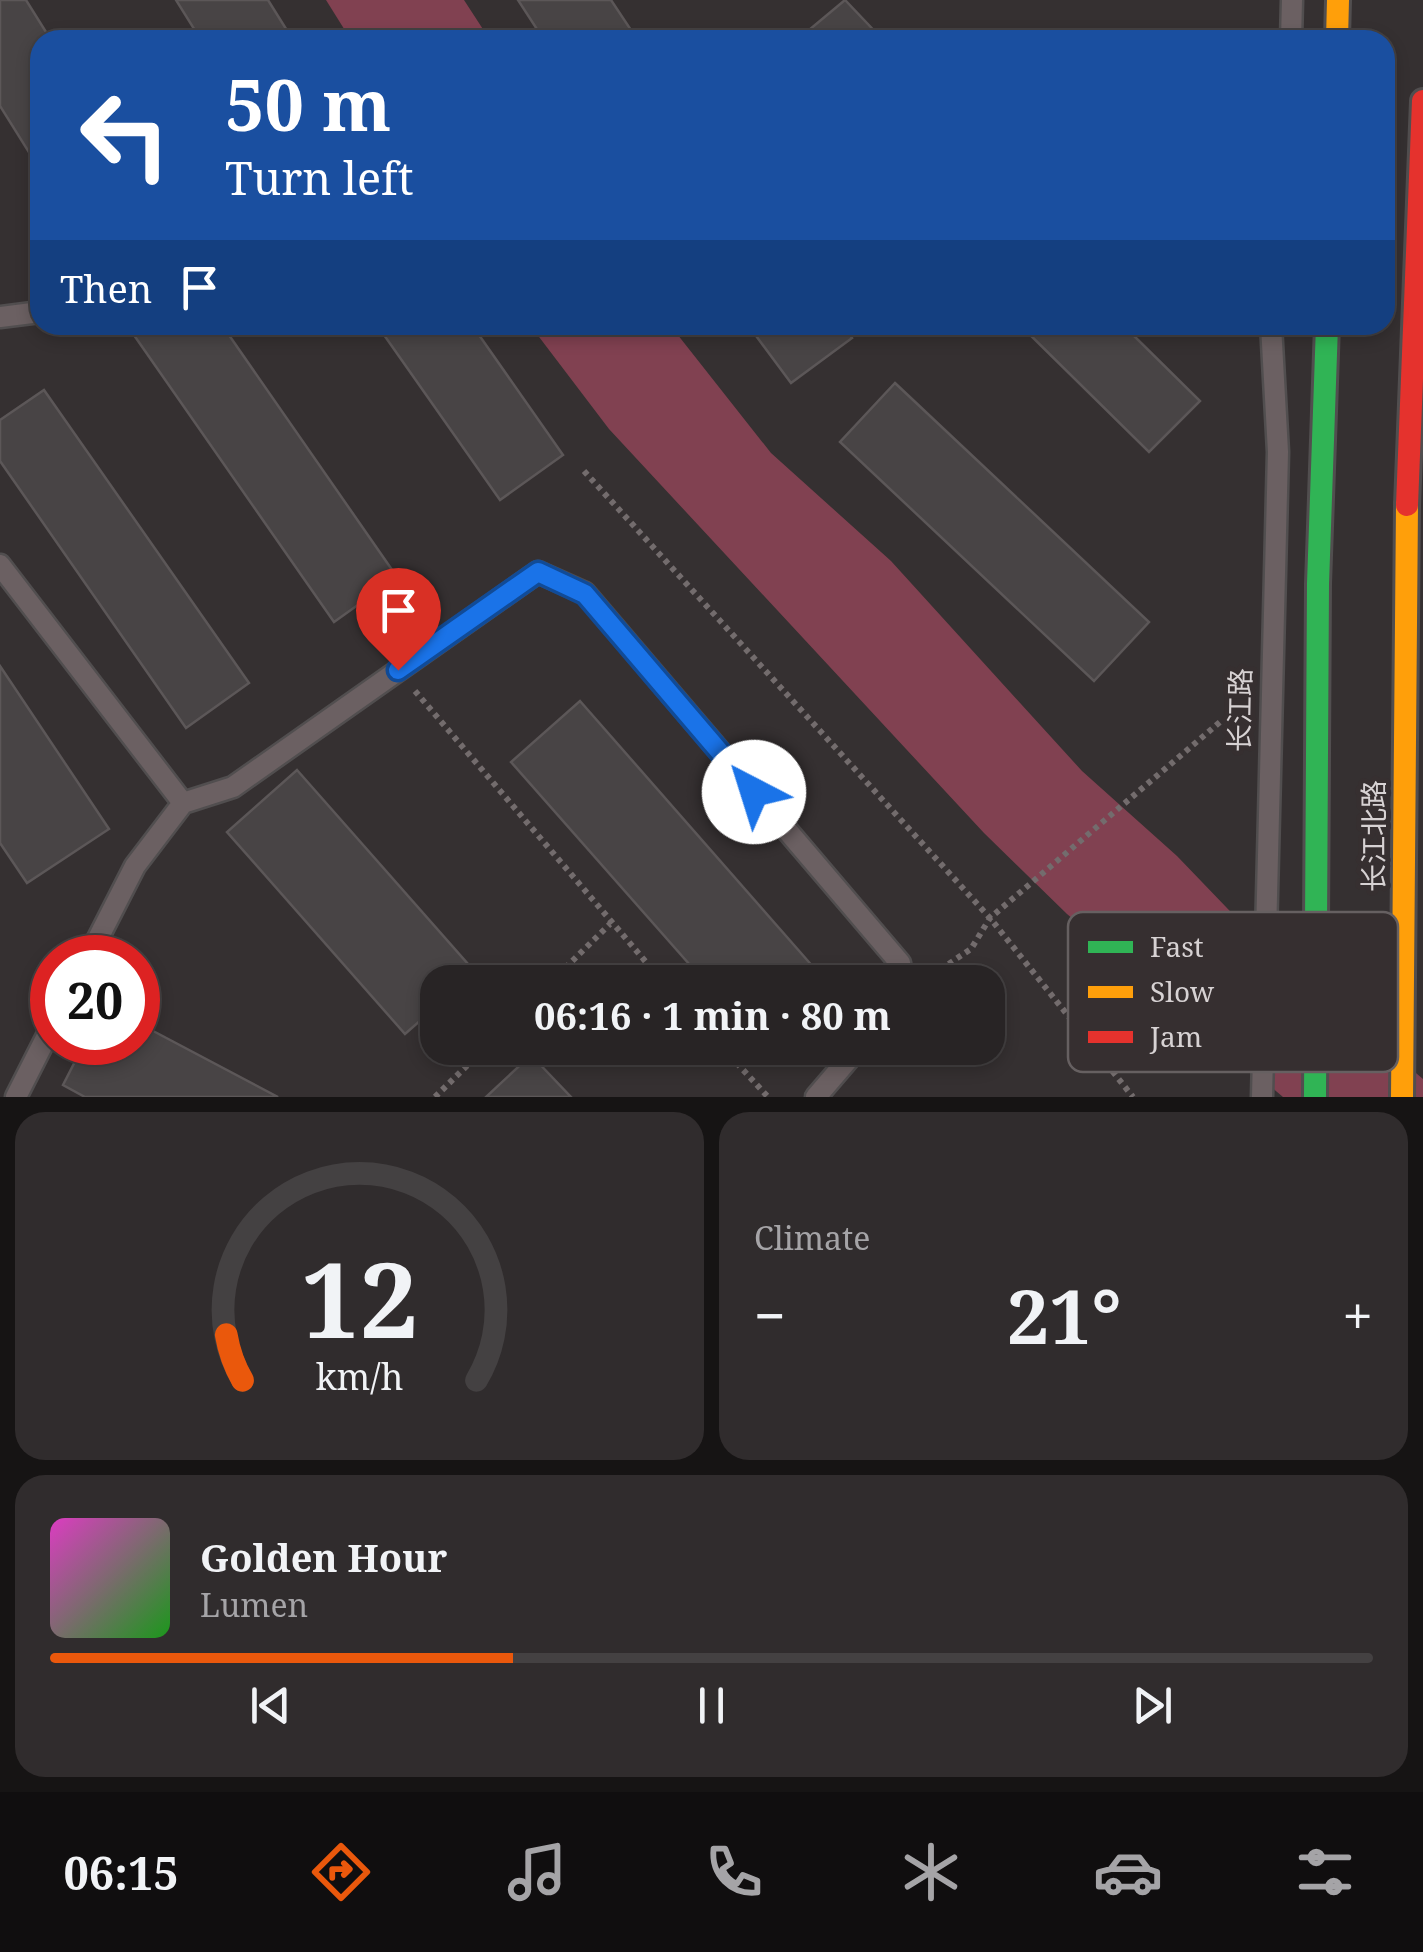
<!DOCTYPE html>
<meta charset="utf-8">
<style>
body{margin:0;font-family:"Noto Serif","Noto Sans SC",serif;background:#302c2d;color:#f1f3f6;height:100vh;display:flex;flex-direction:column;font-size:38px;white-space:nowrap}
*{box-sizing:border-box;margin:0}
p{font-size:32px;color:#a5a4a7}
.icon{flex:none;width:55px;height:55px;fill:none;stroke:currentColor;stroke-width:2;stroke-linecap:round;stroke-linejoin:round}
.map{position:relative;height:1097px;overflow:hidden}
.side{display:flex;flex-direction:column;gap:15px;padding:15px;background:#161414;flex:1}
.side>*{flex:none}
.guide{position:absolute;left:30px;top:30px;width:1365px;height:305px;border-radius:30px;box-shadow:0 5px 15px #0003,0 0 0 2px #444142;background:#1a4fa0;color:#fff;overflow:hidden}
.speed{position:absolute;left:30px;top:935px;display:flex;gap:20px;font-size:50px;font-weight:700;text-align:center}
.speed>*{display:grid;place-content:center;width:130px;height:130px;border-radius:50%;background:#282425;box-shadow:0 5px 15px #0003,0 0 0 2px #444142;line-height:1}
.speed .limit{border:15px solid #d22;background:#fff;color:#111}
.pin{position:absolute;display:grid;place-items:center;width:85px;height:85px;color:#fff;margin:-102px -42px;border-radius:50% 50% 50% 0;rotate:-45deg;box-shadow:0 0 10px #0007}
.pin .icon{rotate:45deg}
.me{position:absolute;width:110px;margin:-55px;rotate:320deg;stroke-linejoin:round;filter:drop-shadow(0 0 8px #0008)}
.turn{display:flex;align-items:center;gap:35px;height:210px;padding:0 30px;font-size:45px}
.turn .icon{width:130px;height:130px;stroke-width:2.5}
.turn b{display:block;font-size:70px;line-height:85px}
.then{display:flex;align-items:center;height:95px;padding:0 30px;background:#0003;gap:20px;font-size:38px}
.big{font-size:75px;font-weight:700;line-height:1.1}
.side .card{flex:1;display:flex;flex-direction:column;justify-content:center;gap:15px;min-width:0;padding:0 35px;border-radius:30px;background:#302c2d}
.side .dial{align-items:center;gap:0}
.dial svg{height:260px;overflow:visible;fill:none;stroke:#444142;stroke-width:7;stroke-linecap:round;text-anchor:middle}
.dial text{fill:#f1f3f6;stroke:none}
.song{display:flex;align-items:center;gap:30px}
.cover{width:120px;height:120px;border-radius:15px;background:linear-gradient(135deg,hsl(310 70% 55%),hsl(120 70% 35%))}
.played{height:10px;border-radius:5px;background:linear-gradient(90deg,#ea580c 35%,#444142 35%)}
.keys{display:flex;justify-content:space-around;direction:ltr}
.heat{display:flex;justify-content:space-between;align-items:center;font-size:55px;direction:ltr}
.side .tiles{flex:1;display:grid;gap:15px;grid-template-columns:1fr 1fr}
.card:last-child{grid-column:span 2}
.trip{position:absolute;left:420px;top:965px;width:585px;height:100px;border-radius:30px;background:#282425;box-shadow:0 5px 15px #0003,0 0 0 2px #444142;font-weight:700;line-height:100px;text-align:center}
.tab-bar{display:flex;height:160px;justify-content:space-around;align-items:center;background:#100e0f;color:#a5a4a7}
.tab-bar .icon{width:70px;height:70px}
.tab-bar .on{color:#ea580c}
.tab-bar b{font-size:45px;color:#f1f3f6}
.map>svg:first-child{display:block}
.water{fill:#814151}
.building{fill:#484445;stroke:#5c5758;stroke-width:2.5}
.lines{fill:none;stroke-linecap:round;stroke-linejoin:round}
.lane-casing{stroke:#514e4f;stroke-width:25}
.fast-casing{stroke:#514e4f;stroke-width:28}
.slow-casing{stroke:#514e4f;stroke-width:28}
.jam-casing{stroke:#514e4f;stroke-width:28}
.path{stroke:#736c6d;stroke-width:6;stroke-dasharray:5 5;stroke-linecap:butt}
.lane{stroke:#6b6062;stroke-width:20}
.fast{stroke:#30b455;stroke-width:22}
.slow{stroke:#ff9f0a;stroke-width:22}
.jam{stroke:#e5322d;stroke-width:22}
.route-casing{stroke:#114b97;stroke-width:25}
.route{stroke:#1a73e8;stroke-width:18}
.labels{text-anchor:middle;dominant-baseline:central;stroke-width:10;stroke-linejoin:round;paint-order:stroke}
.street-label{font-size:28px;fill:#d7d2d3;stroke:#362f30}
.key{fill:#362f30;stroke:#666061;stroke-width:2.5}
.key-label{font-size:28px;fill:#d7d2d3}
</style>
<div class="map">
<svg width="1423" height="1097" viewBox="0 0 1423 1097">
<rect width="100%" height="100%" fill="#353031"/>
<path class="water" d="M326,0H464L490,40H351Z
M530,325H670L771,453L891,561L1082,771L1177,856L1251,933L1423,1079V1097H1283L1067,914L984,833L609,429Z"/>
<path class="building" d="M0,0H26L51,40H40V170L0,106Z
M176,0H268L293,40H201Z
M518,0H611L631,30L614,40H544Z
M845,0L883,40H797Z
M133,325H222L397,577L334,622L129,328Z
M377,325H472L563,455L500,500Z
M748,325H842L852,338L791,383Z
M1020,325H1123L1200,401L1149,452Z
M895,383L1149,622L1094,681L840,442Z
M44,390L249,683L186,728L0,461V420Z
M0,666L109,829L27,883L0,843Z
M580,701L815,969L799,982H705L511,762Z
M297,770L475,972L464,982H438V1005L405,1034L227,832Z
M138,1023L278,1097H85L63,1085L85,1042H138Z
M531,1055L571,1097H486Z"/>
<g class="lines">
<g class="lane-casing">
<path id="lane" d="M1291,40L1292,0
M0,317L40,312
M0,565L183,803
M88,958L135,866L183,803L233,787L538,572L585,593L900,963L903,982
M16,1097L52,1026
M816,1097L858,1048
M1262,1097L1278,452L1271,325"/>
</g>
<g class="fast-casing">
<path id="fast" d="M1315,1097L1318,584L1327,325"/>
</g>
<g class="slow-casing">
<path id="slow" d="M1337,40L1338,0
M1402,1097L1407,505"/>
</g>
<g class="jam-casing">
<path id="jam" d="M1407,505L1423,101"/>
</g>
<path class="path" d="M584,471L990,918L1133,1097
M415,691L663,982
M932,975L971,949L990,918L1220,722L1242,723
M551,982L610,924
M723,1048L768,1097
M435,1097L485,1048"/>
<use href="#lane" class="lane"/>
<use href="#fast" class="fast"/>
<use href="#slow" class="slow"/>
<use href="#jam" class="jam"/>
</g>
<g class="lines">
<g class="route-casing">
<path id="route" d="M398,670L538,572L585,594L754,792"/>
</g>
<use href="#route" class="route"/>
</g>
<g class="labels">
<g class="street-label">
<text transform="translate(1239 710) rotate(-89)">长江路</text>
<text transform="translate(1373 836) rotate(-90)">长江北路</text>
</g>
</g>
<rect x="1068" y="912" width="330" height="160" rx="15" class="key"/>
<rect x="1088" y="941" width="45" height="12" fill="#30b455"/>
<rect x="1088" y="986" width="45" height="12" fill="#ff9f0a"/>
<rect x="1088" y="1031" width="45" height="12" fill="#e5322d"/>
<g class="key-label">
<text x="1150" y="957">Fast</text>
<text x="1150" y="1002">Slow</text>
<text x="1150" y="1047">Jam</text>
</g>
</svg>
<div class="speed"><div class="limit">20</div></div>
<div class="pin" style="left:398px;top:670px;background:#d93025"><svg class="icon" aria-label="arrive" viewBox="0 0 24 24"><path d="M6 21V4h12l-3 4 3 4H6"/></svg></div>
<svg class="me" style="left:754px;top:792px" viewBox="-20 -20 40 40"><circle r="19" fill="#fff"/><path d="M0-13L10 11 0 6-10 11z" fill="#1a73e8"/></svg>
<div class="trip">06:16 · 1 min · 80 m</div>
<div class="guide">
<div class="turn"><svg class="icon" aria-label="left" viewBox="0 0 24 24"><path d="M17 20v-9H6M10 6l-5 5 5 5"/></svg><div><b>50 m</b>Turn left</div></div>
<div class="then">Then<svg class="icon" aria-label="arrive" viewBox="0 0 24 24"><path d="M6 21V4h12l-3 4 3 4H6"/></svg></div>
</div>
</div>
<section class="side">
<div class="tiles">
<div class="card dial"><svg viewBox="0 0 100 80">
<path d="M14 69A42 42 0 1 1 86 69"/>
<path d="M14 69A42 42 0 0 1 9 55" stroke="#ea580c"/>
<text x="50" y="56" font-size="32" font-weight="700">12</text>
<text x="50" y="72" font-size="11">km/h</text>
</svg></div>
<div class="card"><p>Climate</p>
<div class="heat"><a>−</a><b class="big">21°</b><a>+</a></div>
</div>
<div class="card">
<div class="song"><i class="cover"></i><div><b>Golden Hour</b><p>Lumen</p></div></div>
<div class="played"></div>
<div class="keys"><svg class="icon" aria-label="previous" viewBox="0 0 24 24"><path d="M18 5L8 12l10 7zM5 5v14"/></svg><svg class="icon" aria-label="pause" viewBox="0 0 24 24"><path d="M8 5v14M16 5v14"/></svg><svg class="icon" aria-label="next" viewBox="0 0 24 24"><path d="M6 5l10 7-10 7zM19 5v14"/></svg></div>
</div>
</div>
</section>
<nav class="tab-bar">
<b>06:15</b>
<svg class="icon on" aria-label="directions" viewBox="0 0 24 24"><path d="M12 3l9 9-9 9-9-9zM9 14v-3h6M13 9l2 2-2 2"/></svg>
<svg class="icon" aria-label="music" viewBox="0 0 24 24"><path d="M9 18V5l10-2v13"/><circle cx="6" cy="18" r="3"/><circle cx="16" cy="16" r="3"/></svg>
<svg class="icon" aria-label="phone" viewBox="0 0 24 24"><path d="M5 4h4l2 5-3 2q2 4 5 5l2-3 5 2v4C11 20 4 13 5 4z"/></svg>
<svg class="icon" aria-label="climate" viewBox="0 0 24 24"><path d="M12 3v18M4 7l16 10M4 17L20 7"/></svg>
<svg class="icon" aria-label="car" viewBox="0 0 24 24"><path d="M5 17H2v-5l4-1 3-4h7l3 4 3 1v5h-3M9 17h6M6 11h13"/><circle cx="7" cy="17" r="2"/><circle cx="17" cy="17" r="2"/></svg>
<svg class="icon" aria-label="filters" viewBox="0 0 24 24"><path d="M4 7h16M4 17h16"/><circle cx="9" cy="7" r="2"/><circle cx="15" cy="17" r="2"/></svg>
</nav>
